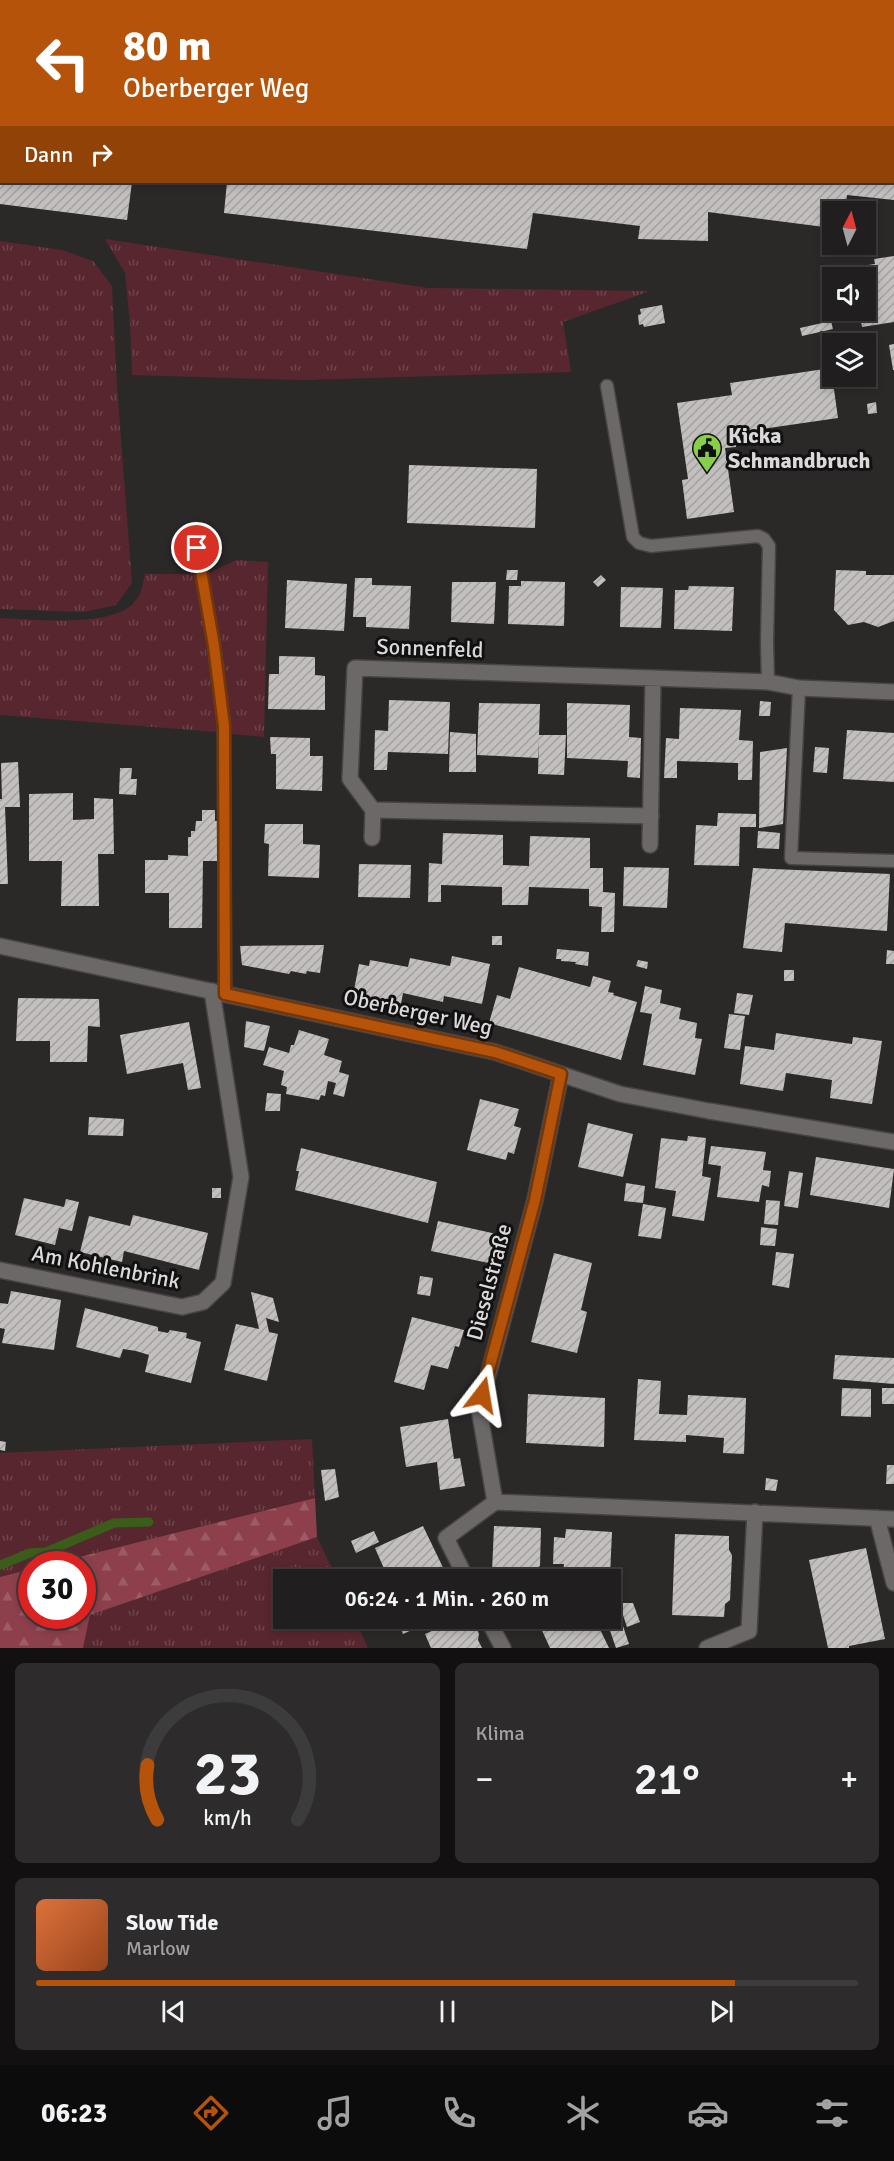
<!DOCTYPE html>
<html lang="de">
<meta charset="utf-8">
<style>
body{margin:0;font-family:Signika,sans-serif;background:#2d2b2b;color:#f1f3f6;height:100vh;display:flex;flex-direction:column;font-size:22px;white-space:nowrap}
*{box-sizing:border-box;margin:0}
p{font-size:20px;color:#a2a2a4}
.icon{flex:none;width:33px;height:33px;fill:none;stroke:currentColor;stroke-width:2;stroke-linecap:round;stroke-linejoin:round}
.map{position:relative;height:1648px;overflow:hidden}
.sheet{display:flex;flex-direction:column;gap:15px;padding:15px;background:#121010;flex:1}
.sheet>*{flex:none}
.guide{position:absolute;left:0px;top:0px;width:894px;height:183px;box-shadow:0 3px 9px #0003,0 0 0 2px #3d3c3c;background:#b45309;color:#fff;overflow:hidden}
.needle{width:39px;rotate:6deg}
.fabs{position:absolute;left:822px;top:201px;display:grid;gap:12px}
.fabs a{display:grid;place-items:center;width:54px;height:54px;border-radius:0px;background:#201e1e;box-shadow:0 3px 9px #0003,0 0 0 2px #3d3c3c;font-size:30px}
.speed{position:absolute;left:18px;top:1551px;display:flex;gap:12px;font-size:30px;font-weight:700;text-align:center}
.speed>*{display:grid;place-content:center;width:78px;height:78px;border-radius:50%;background:#201e1e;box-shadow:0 3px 9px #0003,0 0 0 2px #3d3c3c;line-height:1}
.speed .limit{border:9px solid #d22;background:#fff;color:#111}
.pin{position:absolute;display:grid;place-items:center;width:51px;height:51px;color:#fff;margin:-26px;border:3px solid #fff;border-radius:50%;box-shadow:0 2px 6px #0007}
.me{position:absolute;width:66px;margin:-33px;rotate:14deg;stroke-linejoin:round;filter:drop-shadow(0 0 4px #0008)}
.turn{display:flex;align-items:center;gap:21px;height:126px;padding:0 24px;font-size:27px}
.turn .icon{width:78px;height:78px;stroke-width:2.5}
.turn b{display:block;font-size:42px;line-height:51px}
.then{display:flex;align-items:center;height:57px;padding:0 24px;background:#0003;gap:12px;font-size:22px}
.big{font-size:45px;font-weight:600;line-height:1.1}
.sheet .widget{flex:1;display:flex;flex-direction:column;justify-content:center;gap:9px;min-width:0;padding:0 21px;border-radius:9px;background:#2d2b2b}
.sheet .dial{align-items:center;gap:0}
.dial svg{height:156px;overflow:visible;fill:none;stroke:#3d3c3c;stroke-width:7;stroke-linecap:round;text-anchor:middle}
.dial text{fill:#f1f3f6;stroke:none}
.song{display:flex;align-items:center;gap:18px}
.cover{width:72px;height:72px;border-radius:9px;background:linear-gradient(135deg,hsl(20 70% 55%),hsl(20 70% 35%))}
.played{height:6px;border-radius:3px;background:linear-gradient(90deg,#b45309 85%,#3d3c3c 85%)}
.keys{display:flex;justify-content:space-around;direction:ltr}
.heat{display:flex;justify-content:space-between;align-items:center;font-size:33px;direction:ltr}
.sheet .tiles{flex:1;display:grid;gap:15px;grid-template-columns:1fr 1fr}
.widget:last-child{grid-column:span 2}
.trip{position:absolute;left:273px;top:1569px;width:348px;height:60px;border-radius:0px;background:#201e1e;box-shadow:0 3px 9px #0003,0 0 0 2px #3d3c3c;font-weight:600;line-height:60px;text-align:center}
.tab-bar{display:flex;height:96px;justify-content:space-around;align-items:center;background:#0d0c0c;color:#a2a2a4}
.tab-bar .icon{width:42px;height:42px}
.tab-bar .active{color:#b45309}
.tab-bar b{font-size:27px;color:#f1f3f6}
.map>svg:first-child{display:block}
.grass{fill:url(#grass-tufts)}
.forest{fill:url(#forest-firs)}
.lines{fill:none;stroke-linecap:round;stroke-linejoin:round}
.stream{stroke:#3a5e19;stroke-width:9}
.building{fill:url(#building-hatch)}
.lane-casing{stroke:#484445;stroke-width:15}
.street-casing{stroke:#484445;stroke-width:18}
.lane{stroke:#6c6868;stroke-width:12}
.street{stroke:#6c6868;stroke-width:15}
.route-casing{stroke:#753606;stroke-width:15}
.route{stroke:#b45309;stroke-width:10}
.labels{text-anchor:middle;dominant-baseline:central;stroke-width:6;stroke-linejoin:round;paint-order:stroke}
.poi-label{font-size:22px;font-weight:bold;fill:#dbd9d9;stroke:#121111;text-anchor:start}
.street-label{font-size:22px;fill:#dbd9d9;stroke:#121111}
</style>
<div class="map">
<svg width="894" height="1648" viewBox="0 0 894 1648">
<defs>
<pattern id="grass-tufts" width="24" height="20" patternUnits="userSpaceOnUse" patternTransform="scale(1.5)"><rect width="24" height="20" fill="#58262e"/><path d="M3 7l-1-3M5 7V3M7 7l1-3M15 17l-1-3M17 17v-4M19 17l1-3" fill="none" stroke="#6f454c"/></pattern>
<pattern id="forest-firs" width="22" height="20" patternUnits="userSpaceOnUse" patternTransform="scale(1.5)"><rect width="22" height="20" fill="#8d404c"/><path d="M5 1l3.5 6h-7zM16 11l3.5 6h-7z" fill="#9c5b65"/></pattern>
<pattern id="building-hatch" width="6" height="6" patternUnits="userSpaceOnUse" patternTransform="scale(1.5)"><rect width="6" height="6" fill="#c3bfbf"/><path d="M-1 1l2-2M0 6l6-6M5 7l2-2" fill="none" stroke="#a3a0a0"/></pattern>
</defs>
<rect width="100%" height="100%" fill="#2b2828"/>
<path class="grass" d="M105,239L428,288L650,291L563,322L571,372L303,380L132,375L130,324L125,273Z
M0,241L62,250L93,261L112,286L117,386L132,583L116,605L84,612L0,609Z
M236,560L268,562L264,737L232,734L220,648L207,574Z
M145,574H196L218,732L0,715V618C32,619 117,629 136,600C142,593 143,582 145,574Z
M312,1439L315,1498L51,1564H32L31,1569L0,1577V1453Z
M317,1537L337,1579L284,1580V1618L355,1619L368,1648H83L90,1615Z"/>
<path class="forest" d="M315,1498L317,1537L90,1615L83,1648H0V1577L31,1569L32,1616H82V1564H51Z"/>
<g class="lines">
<path class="stream" d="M0,1565L30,1553L46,1552L114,1523L149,1522"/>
</g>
<path class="building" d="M0,182H132L127,220L0,204Z
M227,182H894V200L847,195L845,212H832V228L708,212V241L638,239L640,226L533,213L527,249L224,213Z
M894,256V322L862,327L861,322L859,323L857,310H866V308L872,307L869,292H866V278H863L861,266L875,264L874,259Z
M662,305L665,323L644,327L643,324L639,325L638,315L641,314L640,309Z
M831,321L833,329L802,336L800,328Z
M894,344V370H893L889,345Z
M831,368L838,418L734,433L736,447L725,448L734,512L687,519L682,480L688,479L677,403L732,395L730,383Z
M876,402L877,413L868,414L867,404Z
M409,465L537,469L535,528L407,523Z
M507,570H518L517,580H506Z
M836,570L866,571V575H894V621L878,627L864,622L848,625L834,610Z
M601,575L606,580L598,587L593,582Z
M355,578H372V585L411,586L409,629L366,627V617H353Z
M287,580L347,584L344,631L285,628Z
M521,581L565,582L564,626L508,624L509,586H521Z
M452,582H496L494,624L451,622Z
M689,586L734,587L732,631L674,629L675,590H688Z
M621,587L663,588L661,628L620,627Z
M279,656L315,657V675L325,676V710L268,709L269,674H279Z
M389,700L450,702L448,754L388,752L387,770H374L375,730L388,731Z
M760,701L771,702L770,716H759Z
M479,703L540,704L539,735H566L564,775L538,774L539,740L538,758L477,755Z
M567,703L630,705L629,737L641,738L640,778L627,777L628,761L567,758Z
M680,708L741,710L739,740L753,741L752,780H738V763L677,761V778H664L666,738L679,739Z
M847,730L894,733V782L843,779Z
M450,732L476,734V772H449Z
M270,737L310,738V756H323L322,791L276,789V754H271Z
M815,747L829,748L827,773L813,772Z
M787,748L783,824L759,828L760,752Z
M18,762L20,807H5L8,884H0V799H2L1,763Z
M120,768H132L131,779H137L136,795L119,794Z
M73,793V820L94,819V798L113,799L114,854H98L99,906H61L62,861H29V794Z
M202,810H215V821H220V861H203L202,928H169V893H145V860H168V855L188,856V837H191V831H195L196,821H202Z
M718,813L756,814V827H740L739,866L694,865L696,825L717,826Z
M265,824H303V844L320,845L319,878L268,876L269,844L264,843Z
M758,831L780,833L779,849L757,848Z
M443,833L503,835V865L529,866L530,836L590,838V868H603V892L615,893L614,932H601L602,907L589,906V889L529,887L528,905H502V887L441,885V902H428L429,863L442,864Z
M359,864L411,865L410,898L358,897Z
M624,867L669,868L667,908L623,906Z
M753,868L890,874L887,931L785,923L782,952L743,948Z
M492,936H502V945H492Z
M324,945L320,973L307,971L306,974L291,971L289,974L242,965L240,946Z
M557,949L589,952L588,966L575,964L576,962L561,961V959H556Z
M887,950L894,951V964H886Z
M452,956L490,964L482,1004L444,996L443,1002L403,993L401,1004L364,998L365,992L354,990L359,964L369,966L370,960L408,967L410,958L450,966Z
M638,960L648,962L647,969L636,966Z
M519,967L590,987L593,976L611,981L608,992L614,993L613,995L637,1002L621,1060L489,1023L497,995L510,999Z
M784,970H794V981H784Z
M645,986L662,990L660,1003L681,1008L679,1019L697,1023L695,1038L702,1039L695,1075L643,1065L652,1014L640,1012Z
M737,993L753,995L749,1015L734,1013Z
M18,998L99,999L100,1027L88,1026L87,1062H50V1041H16Z
M729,1014L745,1016L740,1050L724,1048Z
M246,1021L270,1026L264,1051L244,1047Z
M189,1022L201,1088L188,1090L183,1063L127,1074L120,1035Z
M299,1030L329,1039L324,1055L342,1061L339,1072L349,1075L344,1097L333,1094L336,1083L328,1081L325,1096L321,1095L319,1100L286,1094L287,1087L281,1085L284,1071L263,1065L269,1047L289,1053L291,1045H294Z
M776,1033L852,1044L853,1037L882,1041L872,1104L830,1098L832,1080L786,1073L783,1091L740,1084L745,1046L774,1050Z
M267,1093L281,1094L280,1111H265Z
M480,1099L519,1109L514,1126L521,1128L514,1154L508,1152L506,1160L467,1150Z
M89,1117L124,1119L123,1136L88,1135Z
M588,1123L633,1134L623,1177L578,1167Z
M688,1136L706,1138L702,1176L711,1178L704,1221L672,1216L676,1191L655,1188L661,1138L687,1141Z
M711,1146L766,1152L763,1170L771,1171L769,1187L762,1185L759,1202L717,1197L721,1166L708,1164Z
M301,1148L437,1182L428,1223L295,1190L299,1171H296Z
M816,1157L894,1169L889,1208L810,1195Z
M789,1171L803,1173L798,1208L784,1206Z
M626,1183L645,1186L643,1203L624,1201Z
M212,1188H221V1198H212Z
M24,1198L64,1207L66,1199L79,1202L72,1231L59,1228L55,1245L15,1235Z
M766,1200L780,1201L778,1225L764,1224Z
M643,1204L666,1208L661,1239L638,1236Z
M133,1215L208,1233L199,1270L124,1251L122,1262L80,1252L89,1216L130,1226Z
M438,1221L510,1237L503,1266L431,1251Z
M761,1227L777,1229L775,1246L760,1245Z
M776,1252L794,1254L789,1288L772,1285Z
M554,1253L592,1263L581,1310L587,1312L577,1353L531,1342Z
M420,1276L433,1278L430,1296L417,1294Z
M11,1291L61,1300L54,1350L2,1343L5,1329L0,1328V1303L8,1304Z
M251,1292L273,1298L279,1322L266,1318L269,1332L278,1334L267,1381L224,1370L236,1324L259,1329Z
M85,1308L158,1327V1331L168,1333L170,1330L187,1333L186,1338L201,1342L191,1383L145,1372L149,1355L136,1351L123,1349L120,1358L76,1347Z
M412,1317L464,1330L459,1347L455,1346L448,1369L431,1365L424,1390L394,1382Z
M835,1355L894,1358V1384L833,1379Z
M638,1379L661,1381L659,1414L687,1415L688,1395L746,1398L744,1454L723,1453L724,1438L686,1435V1442L634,1440Z
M842,1388L871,1389V1417L841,1416Z
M882,1388H894V1404H882Z
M528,1394L605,1398L604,1447L526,1443Z
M448,1419L454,1459L460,1458L465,1486L440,1490L437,1462L406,1467L400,1427Z
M0,1441L6,1442L5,1451L0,1450Z
M887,1465H894V1484H886Z
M335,1469L339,1497L325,1501L321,1470Z
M766,1478L778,1480L776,1491L765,1490Z
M423,1526L449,1580H389L375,1548Z
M494,1526L541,1528L540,1566L529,1574H535V1580H510V1573L492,1572Z
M566,1529L612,1532L610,1576L563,1573L564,1564H553L554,1537L565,1538Z
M374,1531L379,1542L356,1553L351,1541Z
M675,1534L729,1536V1550L732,1555L730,1600L725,1604L724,1617L672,1615Z
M866,1548L885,1639L849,1646V1648H828L809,1560Z
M619,1603H633L640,1622L627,1627Z
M402,1618H425L427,1623L403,1634L397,1621Z
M461,1618H468L471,1625H475L479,1634L478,1640L482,1648H431L425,1634Z
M555,1618L595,1619L609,1648H550L540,1626Z
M621,1620L629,1644L616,1648L608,1625Z"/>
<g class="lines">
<g class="lane-casing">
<path id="lane" d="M607,386L633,537L639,543L651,546L758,536L764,539L769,546L767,642L768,682
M194,529L214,646L224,726L225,994
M799,688L791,858L894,861"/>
</g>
<g class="street-casing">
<path id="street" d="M373,810L651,816
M372,838L373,810L350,779L355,668L768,682L799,688L894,692
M650,845L653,678
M0,946L495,1052L620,1094L709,1111L894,1142
M0,1270L182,1307L203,1302L223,1283L241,1177L212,991
M495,1502L894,1519
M877,1518L894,1583
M467,1580L446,1538L495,1502L479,1409L535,1200L561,1074
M487,1618L503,1648
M707,1648L749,1631L755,1512"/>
</g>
<use href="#lane" class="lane"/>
<use href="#street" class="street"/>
</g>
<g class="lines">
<g class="route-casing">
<path id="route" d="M197,548L214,646L224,726L225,994L495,1052L561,1074L535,1200L482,1395"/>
</g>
<use href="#route" class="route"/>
</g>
<defs>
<g id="civic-pin" transform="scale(1.5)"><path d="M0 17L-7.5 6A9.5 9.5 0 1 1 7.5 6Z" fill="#88cf49" stroke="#121111"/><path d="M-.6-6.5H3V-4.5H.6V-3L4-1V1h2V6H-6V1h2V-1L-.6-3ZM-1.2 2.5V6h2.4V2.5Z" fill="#111"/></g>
</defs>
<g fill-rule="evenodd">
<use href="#civic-pin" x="707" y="448"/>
</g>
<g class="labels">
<g class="poi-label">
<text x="728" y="435">Kicka<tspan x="728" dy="25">Schmandbruch</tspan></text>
</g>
<g class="street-label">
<text transform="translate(430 648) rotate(2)">Sonnenfeld</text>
<text transform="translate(418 1012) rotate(12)">Oberberger Weg</text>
<text transform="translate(106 1267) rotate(11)">Am Kohlenbrink</text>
<text transform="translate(489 1282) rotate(-75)">Dieselstraße</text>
</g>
</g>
</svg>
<div class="fabs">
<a><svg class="needle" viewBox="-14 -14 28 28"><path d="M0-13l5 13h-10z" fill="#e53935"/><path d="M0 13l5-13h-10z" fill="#a2a2a4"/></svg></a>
<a><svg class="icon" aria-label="sound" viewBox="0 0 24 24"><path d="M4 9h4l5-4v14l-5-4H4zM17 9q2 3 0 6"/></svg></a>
<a><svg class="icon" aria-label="layers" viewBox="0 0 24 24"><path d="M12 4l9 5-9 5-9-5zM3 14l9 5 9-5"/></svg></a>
</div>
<div class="speed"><div class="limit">30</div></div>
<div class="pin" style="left:197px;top:548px;background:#d93025"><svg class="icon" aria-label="arrive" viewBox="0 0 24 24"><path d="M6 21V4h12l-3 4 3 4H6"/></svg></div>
<svg class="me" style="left:482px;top:1395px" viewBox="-20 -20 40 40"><path d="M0-17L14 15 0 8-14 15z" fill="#b45309" stroke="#fff" stroke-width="4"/></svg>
<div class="trip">06:24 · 1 Min. · 260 m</div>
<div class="guide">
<div class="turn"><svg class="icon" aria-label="left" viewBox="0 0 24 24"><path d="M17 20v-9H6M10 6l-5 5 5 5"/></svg><div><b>80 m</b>Oberberger Weg</div></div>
<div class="then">Dann<svg class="icon" aria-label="right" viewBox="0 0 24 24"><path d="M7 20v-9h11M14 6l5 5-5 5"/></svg></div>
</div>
</div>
<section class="sheet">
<div class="tiles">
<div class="widget dial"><svg viewBox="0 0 100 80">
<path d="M14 69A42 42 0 1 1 86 69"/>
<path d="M14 69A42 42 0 0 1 9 41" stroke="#b45309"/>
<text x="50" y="56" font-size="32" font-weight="700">23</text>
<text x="50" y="72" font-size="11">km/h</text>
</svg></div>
<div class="widget"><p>Klima</p>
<div class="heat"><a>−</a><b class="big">21°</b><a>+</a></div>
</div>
<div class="widget">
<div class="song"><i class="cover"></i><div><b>Slow Tide</b><p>Marlow</p></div></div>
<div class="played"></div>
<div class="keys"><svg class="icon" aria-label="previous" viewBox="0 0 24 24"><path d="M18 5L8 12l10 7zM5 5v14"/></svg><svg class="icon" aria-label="pause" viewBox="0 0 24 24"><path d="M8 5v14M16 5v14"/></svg><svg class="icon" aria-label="next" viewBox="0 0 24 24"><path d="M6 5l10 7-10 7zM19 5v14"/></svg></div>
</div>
</div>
</section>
<nav class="tab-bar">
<b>06:23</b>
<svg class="icon active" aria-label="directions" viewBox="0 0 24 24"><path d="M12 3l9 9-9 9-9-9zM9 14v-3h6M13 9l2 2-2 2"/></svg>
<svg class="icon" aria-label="music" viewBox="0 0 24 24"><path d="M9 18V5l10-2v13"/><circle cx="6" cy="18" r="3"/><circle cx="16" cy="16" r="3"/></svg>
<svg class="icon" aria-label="phone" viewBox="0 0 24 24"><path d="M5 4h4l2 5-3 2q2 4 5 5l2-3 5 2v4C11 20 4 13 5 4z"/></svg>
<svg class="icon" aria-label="climate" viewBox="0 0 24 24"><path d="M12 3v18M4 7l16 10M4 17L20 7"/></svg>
<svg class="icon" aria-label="car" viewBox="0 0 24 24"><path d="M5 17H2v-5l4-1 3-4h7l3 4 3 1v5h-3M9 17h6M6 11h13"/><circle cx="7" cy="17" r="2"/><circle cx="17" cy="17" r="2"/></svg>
<svg class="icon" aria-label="filters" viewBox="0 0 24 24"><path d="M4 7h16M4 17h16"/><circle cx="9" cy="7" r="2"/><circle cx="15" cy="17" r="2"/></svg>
</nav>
